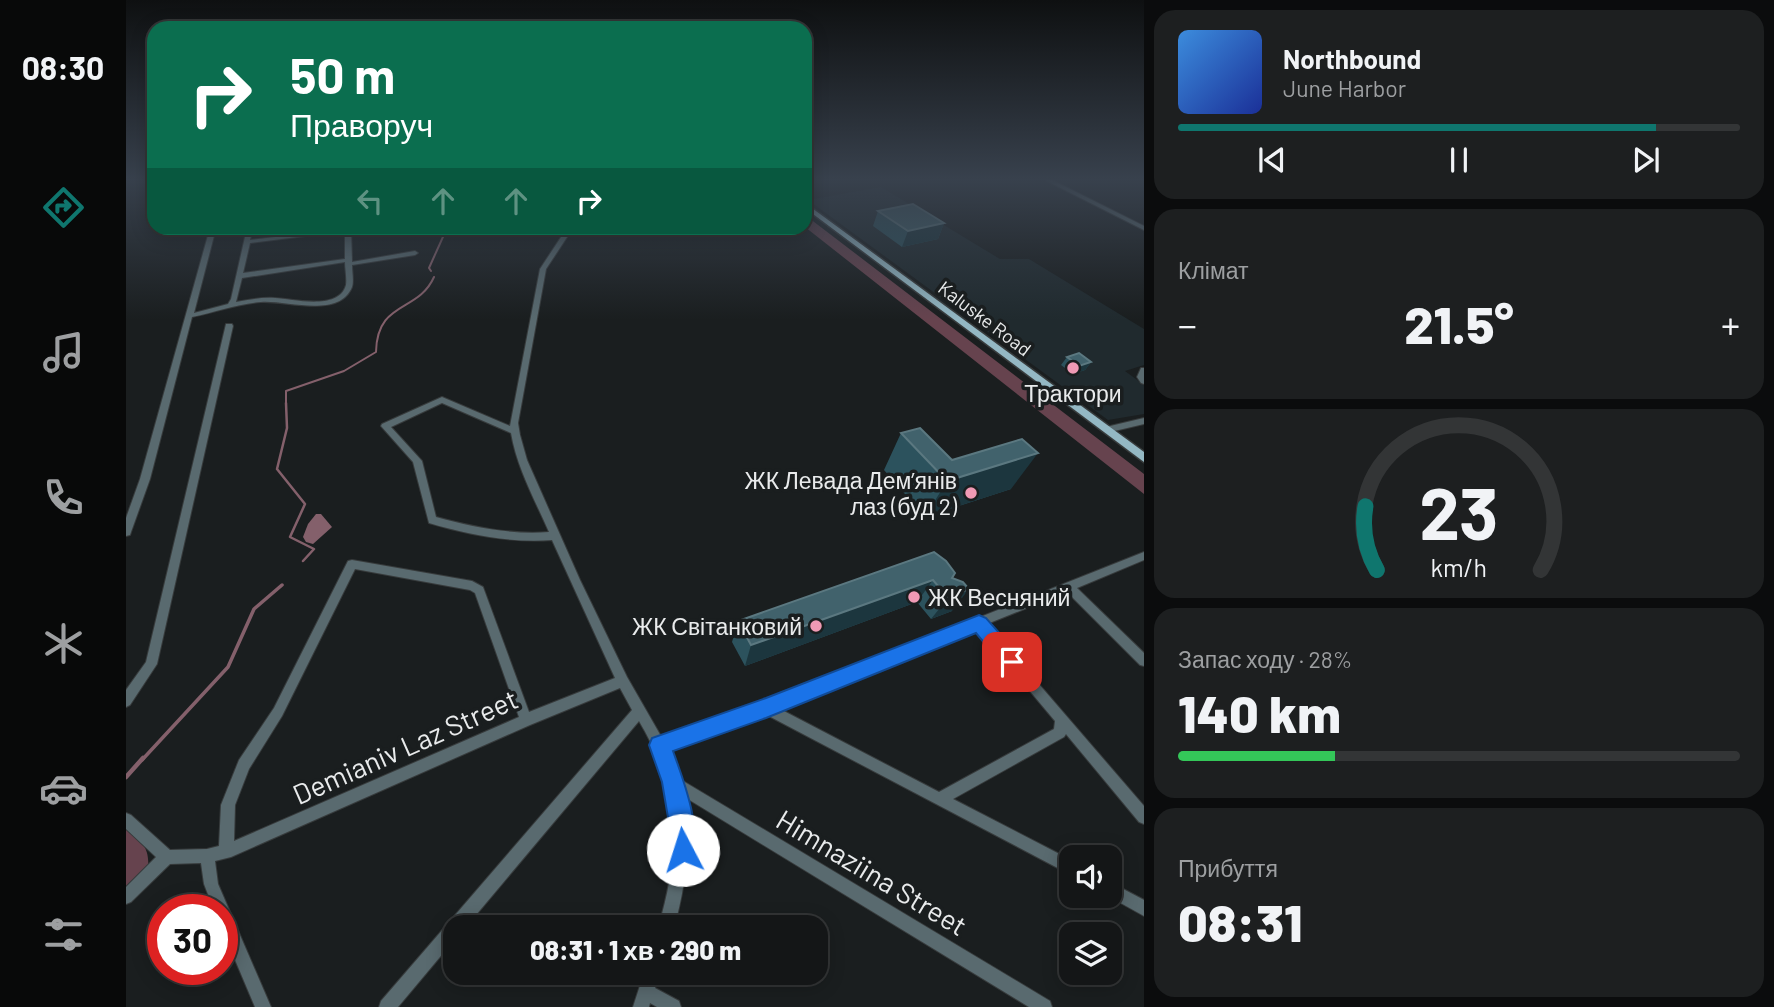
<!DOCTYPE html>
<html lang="uk">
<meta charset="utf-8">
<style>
body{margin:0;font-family:Barlow,sans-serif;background:#1d1f20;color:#f1f3f6;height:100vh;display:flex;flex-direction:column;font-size:26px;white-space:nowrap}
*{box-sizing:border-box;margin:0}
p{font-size:23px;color:#9d9fa1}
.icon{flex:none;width:38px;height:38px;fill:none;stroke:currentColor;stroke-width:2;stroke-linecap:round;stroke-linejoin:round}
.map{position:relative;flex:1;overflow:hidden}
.drawer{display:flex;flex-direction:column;gap:10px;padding:10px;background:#0b0c0d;width:630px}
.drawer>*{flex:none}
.top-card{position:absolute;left:21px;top:21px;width:665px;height:214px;border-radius:21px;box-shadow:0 4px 18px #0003,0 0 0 2px #333536;background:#0b6e4f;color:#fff;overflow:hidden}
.fabs{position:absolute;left:933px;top:845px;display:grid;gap:14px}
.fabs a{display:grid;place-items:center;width:63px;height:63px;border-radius:14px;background:#141617;box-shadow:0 4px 18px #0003,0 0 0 2px #333536;font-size:35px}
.speed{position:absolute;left:21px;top:894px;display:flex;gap:14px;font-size:35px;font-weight:700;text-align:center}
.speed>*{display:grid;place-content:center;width:91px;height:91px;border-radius:50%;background:#141617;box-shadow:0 4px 18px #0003,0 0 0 2px #333536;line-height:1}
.speed .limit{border:10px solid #d22;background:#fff;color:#111}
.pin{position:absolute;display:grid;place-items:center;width:60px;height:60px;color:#fff;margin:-30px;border-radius:14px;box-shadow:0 4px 10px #0006}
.me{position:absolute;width:77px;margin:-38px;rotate:355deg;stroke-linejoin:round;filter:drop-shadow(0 0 5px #0008)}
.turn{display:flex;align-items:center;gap:24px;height:147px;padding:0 28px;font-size:32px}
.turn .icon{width:91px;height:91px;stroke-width:2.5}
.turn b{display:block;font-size:49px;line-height:60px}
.lanes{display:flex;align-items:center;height:66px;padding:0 28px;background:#0003;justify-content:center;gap:35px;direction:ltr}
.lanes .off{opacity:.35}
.big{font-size:52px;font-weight:800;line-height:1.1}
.drawer .card{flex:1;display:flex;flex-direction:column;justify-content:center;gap:10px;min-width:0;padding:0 24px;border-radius:21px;background:#1d1f20}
.drawer .dial{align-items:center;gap:0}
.dial svg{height:182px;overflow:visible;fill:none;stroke:#333536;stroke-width:7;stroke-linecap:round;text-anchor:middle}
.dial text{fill:#f1f3f6;stroke:none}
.song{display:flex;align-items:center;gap:21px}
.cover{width:84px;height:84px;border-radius:10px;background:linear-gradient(135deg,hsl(210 70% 55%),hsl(230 70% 35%))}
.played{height:7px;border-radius:4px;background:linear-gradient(90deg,#0f766e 85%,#333536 85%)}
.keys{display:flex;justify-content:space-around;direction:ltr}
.heat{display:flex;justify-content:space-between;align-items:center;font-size:38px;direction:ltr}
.charge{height:10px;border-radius:5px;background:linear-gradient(90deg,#34c759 28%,#333536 0)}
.trip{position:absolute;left:317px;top:915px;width:385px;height:70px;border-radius:21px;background:#141617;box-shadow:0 4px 18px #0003,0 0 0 2px #333536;font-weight:800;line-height:70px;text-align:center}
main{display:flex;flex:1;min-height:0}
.dock{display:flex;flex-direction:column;width:126px;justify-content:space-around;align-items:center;background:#080909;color:#9d9fa1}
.dock .icon{width:49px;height:49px}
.dock .active{color:#0f766e}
.dock b{font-size:32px;color:#f1f3f6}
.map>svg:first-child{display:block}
.built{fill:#202a2e}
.forest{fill:#66434e}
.water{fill:#84606b}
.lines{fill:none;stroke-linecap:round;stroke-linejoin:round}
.stream-far3{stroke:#84606b;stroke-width:2}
.stream-far2{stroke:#84606b;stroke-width:2.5}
.stream-far1{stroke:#84606b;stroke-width:3.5}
.stream{stroke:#84606b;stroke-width:4.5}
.minor-casing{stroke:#373b3c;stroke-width:2}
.major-casing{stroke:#373b3c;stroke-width:3}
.minor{fill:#596a6f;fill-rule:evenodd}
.major{fill:#94b8c4;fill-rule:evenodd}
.wall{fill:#2c525d}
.shaded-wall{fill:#1c363e}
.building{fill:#41626c;stroke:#5b7880;stroke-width:2}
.route{fill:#1a73e8;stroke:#114b97;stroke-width:2}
.poi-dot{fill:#f09ab5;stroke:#1a1e1f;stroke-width:2.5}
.labels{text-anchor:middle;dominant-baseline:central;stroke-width:7;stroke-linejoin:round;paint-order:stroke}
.far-street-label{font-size:19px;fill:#e9ebec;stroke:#1a1e1f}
.poi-label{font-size:23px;fill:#e9ebec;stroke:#1a1e1f;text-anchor:end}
.near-street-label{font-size:28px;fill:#e9ebec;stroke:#1a1e1f}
</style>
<main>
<nav class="dock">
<b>08:30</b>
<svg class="icon active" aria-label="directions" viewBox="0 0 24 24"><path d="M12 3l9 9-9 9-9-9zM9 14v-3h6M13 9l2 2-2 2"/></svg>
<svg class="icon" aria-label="music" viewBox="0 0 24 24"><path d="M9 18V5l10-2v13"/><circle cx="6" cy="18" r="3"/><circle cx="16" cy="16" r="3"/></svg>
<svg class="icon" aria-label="phone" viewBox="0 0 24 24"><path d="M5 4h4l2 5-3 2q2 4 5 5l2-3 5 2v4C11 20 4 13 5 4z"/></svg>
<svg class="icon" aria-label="climate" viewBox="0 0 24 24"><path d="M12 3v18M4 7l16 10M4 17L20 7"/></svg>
<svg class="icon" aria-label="car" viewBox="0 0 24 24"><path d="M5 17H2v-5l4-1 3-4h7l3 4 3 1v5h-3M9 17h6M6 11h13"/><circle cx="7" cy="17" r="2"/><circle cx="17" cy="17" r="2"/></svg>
<svg class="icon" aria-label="filters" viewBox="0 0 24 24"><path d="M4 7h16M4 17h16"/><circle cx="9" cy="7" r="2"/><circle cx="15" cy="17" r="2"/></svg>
</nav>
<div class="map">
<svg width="1018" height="1007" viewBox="0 0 1018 1007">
<rect width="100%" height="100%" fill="#1a1e1f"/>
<path class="built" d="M755,187L874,259H903L1018,329V365L999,371L1018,385V414L982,420L682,200Z"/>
<path class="forest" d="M679,215L1018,474V494L679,227Z
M0,827C15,841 24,847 22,868L0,889Z"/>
<path class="water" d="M190,514H195L206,527L187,544L180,542L177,537L182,524Z"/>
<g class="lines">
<path class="stream-far3" d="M305,271L303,268L321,228
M160,405V391L218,371L250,352C251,300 292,313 308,277"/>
<path class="stream-far2" d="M160,403L161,428L151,469L179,504L164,537L188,549L177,561"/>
<path class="stream-far1" d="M16,760L102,667L128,609L156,585"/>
<path class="stream" d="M0,777L17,758"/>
<g class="minor-casing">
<path id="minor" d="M917,179H924L1018,226V230Z
M84,228H90L68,313L102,304L105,299L121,228H127L124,240L225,228L226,262L289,251L292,253L289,255L226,265C226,272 228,281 226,287C213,319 160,300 135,302C111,304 90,312 66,317L24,479L5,532L4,535L0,536V518L14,479ZM219,231V259L117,273L124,243ZM219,262C219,269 221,278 220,285C213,311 167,299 149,298C135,297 122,300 110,302L116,278Z
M441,228H447L420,269L392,423L394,435L401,460L454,580L501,677L536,738L640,702L1018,552V560L951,588L1018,653V666L1014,665L941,592L861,624L1018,806V824L1013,822L940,734L938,737L827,799L945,860V875L639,714L541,749L552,778L924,1001L926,1007H903L557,796C566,842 560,883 548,928H532C555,851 555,791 513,721L339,928H329V939L272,1007H253L255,1001L506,710L494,688L404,725L105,857L89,861L92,884L145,1007H129L96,929V910H88L78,884L75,863L44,864L5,902L0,904V887L30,857L0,829V813L5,815L44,850L81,849L93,846L95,805L113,760L148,708L222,561L226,560L346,581L357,587L403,712L489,678L426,540C384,543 343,535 303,523L287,462L255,426L256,424L316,397L384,426L414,269ZM316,403L385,433C391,468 409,500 423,532C385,535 347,527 310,517L296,461L265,427ZM229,569L344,590L349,593L393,717L108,841L109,805L123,769L156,716ZM851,628L929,721L928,729L813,792L654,709Z
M100,324H106L107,326L31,664L4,705L0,707V690L20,662Z
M1015,368H1018V384L1015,383L1011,377Z
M1018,418V424L980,433L976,430L980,427Z
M984,882L1018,900V916L982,896H984Z
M518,973H534L529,988L553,1001L555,1007H531L524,1003L523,1007H507Z"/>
</g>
<g class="major-casing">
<path id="major" d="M679,203L1018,452V462L679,208Z"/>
</g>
<use href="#minor" class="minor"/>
<use href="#major" class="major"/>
</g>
<path class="wall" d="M752,211L818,223L812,239L776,247L747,226Z
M941,357L965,362L959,370L947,374L935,365Z
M775,433L826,460L885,489L799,517L758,470Z
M820,561L826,578V611L805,619L791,602L619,666L606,642L612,621Z"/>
<path class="shaded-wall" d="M818,223L812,239L776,247L782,231Z
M965,362L959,370L947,374L953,366Z
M912,453L885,489L799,517L821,481Z
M807,580L791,602L619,666L625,645Z
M843,589L826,611L805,619L822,598Z"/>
<path class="building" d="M787,204L818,223L782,231L752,211Z
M953,353L965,362L953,366L941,357Z
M794,428L826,460L896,439L912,453L821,481L775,433Z
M808,552L820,561L829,573L826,578L837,582L843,589L822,598L807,580L625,645L612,621Z"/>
<linearGradient id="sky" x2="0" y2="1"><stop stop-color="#0e1011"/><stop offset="0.56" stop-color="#38414d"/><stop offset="1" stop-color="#38414d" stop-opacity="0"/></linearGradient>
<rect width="1018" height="320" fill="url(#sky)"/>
<path class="route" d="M853,615L860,618L893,655L896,662L893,668L886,671L879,668L850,633L640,718L547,751C557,779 577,830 565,859L557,862L549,859L536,782L523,745L526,738L640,698Z"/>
<g class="poi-dot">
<circle cx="947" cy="368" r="7"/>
<circle cx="845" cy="493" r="7"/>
<circle cx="788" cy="597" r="7"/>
<circle cx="690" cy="626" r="7"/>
</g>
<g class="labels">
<g class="far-street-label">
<text transform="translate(859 318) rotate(37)">Kaluske Road</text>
</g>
<g class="poi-label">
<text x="947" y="393" text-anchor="middle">Трактори</text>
<text x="831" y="480">ЖК Левада Дем’янів<tspan x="831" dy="26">лаз (буд 2)</tspan></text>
<text x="802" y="597" text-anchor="start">ЖК Весняний</text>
<text x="676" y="626">ЖК Світанковий</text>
</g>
<g class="near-street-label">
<text transform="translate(279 746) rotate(-24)">Demianiv Laz Street</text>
<text transform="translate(746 872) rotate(31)">Himnaziina Street</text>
</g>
</g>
</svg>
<div class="fabs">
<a><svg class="icon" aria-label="sound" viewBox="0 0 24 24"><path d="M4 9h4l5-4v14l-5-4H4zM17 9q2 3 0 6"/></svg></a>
<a><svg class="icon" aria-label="layers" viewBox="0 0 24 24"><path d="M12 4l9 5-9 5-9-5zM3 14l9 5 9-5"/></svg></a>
</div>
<div class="speed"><div class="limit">30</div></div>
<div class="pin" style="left:886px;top:662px;background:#d93025"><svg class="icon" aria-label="arrive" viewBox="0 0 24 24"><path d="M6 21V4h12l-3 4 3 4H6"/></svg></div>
<svg class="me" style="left:557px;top:850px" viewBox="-20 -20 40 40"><circle r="19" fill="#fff"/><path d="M0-13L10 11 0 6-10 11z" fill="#1a73e8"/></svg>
<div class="trip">08:31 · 1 хв · 290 m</div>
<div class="top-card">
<div class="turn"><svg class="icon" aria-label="right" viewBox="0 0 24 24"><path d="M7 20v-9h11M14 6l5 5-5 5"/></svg><div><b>50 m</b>Праворуч</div></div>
<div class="lanes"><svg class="icon off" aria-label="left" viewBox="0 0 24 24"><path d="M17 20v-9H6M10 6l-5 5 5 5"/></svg><svg class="icon off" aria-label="ahead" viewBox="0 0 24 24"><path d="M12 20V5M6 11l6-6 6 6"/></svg><svg class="icon off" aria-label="ahead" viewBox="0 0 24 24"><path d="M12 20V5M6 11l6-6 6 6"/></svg><svg class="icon" aria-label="right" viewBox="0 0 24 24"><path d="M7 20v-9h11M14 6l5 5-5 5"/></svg></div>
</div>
</div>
<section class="drawer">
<div class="card">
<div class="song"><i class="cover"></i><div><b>Northbound</b><p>June Harbor</p></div></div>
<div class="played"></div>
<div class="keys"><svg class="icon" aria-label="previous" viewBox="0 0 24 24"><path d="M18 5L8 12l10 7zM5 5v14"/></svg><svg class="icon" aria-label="pause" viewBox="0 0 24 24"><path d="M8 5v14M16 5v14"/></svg><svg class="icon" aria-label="next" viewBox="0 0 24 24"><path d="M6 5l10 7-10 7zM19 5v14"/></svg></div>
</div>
<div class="card"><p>Клімат</p>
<div class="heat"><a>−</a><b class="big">21.5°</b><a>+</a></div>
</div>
<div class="card dial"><svg viewBox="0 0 100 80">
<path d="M14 69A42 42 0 1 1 86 69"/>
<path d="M14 69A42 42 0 0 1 9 41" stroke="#0f766e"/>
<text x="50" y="56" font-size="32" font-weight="700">23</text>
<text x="50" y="72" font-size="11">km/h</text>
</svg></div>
<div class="card"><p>Запас ходу · 28%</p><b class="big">140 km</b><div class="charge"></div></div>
<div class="card"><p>Прибуття</p><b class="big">08:31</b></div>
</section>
</main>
